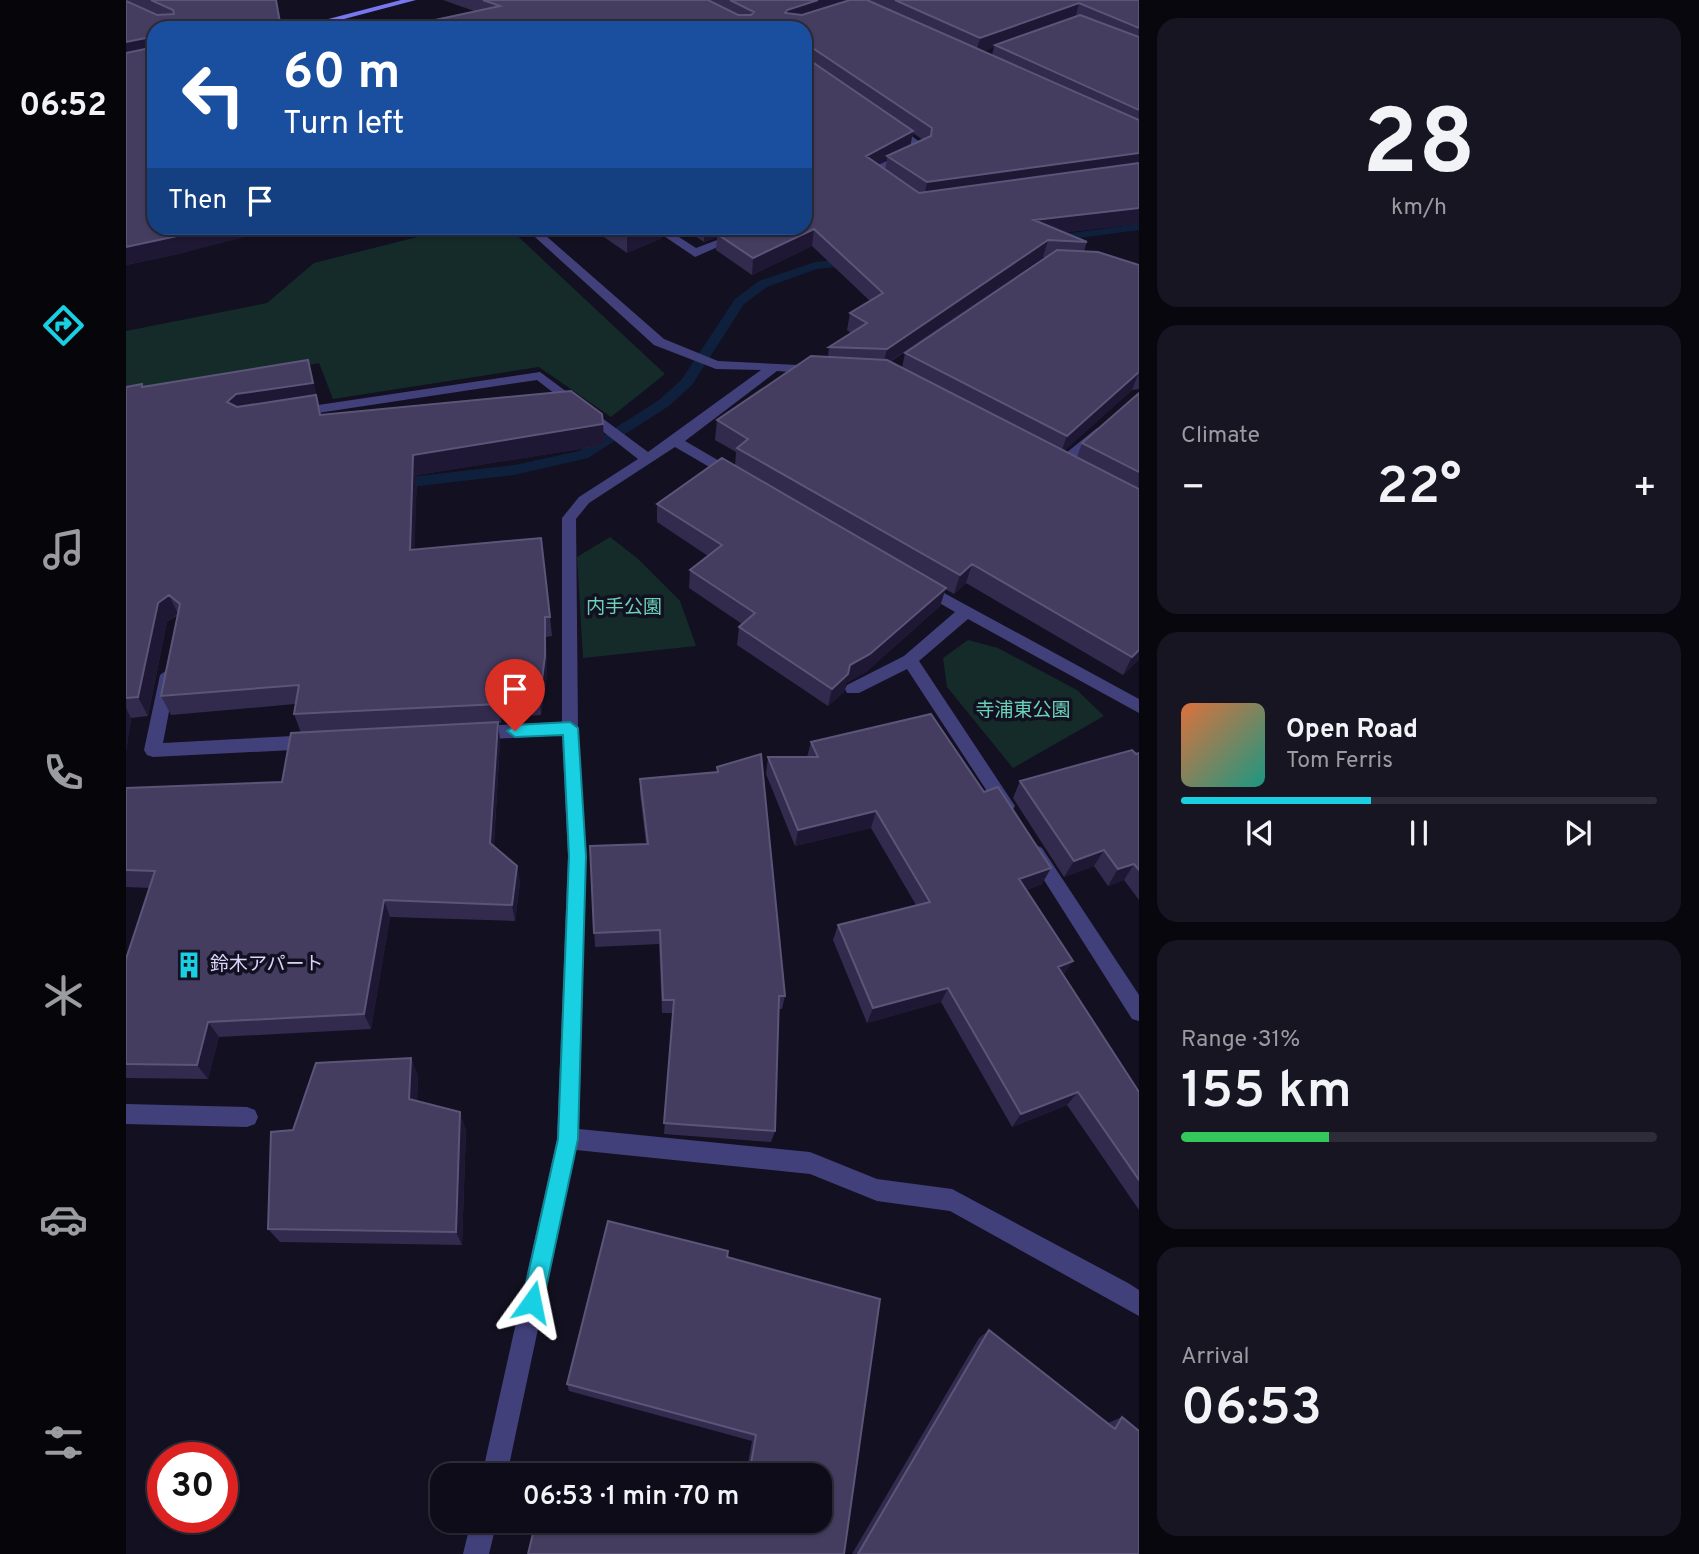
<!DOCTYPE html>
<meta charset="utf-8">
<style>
body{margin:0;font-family:Overpass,"Noto Sans JP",sans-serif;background:#171522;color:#f1f3f6;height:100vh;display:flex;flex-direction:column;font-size:26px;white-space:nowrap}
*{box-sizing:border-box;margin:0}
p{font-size:23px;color:#9b9ba2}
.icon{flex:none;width:38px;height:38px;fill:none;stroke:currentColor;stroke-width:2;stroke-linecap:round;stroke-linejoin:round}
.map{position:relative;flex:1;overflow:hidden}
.sheet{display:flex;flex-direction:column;gap:18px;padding:18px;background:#08070e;width:560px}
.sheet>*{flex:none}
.top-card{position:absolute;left:21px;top:21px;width:665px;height:214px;border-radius:21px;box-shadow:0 2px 5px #0004,0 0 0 2px #2e2c38;background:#1a4fa0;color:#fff;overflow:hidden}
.speed{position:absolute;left:21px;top:1442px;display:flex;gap:14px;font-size:35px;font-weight:700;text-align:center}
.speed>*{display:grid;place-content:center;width:91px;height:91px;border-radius:50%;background:#0e0c19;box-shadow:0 2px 5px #0004,0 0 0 2px #2e2c38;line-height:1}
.speed .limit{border:10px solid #d22;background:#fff;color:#111}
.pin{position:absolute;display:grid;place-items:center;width:60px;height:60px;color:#fff;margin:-72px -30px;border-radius:50% 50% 50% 0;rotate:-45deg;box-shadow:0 0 7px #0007}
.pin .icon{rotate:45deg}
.me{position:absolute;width:77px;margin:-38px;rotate:12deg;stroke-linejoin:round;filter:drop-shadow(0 0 5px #0008)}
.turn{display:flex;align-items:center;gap:24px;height:147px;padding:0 21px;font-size:32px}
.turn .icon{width:91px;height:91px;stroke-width:2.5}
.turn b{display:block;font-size:49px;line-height:60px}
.then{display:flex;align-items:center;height:66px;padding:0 21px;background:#0003;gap:14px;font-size:26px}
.big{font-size:52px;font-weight:600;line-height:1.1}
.sheet .card{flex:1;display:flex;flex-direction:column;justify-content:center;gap:10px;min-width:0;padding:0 24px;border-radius:21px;background:#171522}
.sheet .dial{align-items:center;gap:0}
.dial b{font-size:91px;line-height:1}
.song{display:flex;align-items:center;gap:21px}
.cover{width:84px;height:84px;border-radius:10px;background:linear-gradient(135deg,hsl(20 70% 55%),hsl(170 70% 35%))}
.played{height:7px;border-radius:4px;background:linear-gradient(90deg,#19d0e3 40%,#2e2c38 40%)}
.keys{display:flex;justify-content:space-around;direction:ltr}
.heat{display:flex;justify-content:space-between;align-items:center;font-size:38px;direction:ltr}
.charge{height:10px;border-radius:5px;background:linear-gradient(90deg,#34c759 31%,#2e2c38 0)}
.trip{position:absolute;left:304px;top:1463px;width:402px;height:70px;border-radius:21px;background:#0e0c19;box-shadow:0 2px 5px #0004,0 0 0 2px #2e2c38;font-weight:600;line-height:70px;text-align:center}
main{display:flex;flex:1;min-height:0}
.tab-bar{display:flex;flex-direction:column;width:126px;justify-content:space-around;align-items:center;background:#06050a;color:#9b9ba2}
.tab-bar .icon{width:49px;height:49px}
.tab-bar .active{color:#19d0e3}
.tab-bar b{font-size:32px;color:#f1f3f6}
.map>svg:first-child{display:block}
.green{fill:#142b2a}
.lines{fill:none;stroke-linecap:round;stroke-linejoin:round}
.stream{fill:#0f203c;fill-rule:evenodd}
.street{fill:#42407b;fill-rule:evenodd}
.secondary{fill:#7977f0;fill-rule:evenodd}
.wall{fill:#322b4d;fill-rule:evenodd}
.shaded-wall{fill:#1e1834}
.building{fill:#443d60;stroke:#5b5578;stroke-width:2}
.route{fill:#19d0e3;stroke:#108794;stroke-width:2}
.labels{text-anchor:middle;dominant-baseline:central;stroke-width:7;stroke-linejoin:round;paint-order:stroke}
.park-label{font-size:19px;fill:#69d2b7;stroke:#131021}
.poi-label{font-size:19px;fill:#d9d5fa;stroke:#131021;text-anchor:start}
</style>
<main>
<nav class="tab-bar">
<b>06:52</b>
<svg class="icon active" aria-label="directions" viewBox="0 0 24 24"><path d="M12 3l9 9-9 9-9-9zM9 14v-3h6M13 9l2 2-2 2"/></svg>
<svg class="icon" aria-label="music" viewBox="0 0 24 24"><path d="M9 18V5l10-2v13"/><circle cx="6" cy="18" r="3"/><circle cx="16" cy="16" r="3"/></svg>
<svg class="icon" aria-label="phone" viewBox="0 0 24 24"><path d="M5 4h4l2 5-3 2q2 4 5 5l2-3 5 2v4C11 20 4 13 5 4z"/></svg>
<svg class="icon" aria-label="climate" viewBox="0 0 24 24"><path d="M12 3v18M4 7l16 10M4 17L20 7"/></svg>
<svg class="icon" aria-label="car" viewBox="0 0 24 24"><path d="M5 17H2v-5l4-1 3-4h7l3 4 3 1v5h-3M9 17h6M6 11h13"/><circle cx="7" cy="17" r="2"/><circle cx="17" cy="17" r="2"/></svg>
<svg class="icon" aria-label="filters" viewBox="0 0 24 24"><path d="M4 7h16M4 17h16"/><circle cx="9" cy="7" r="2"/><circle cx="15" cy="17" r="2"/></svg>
</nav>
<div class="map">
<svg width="1013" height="1554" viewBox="0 0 1013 1554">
<rect width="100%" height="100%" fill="#131021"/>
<path class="green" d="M327,228H383L539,374L485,417L413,367L207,399L193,363L0,404V331L141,303L188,263Z
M484,537L511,558L554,601L570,646L457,658L451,557Z
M842,640L872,648L951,690L978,716L887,768L821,687L817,658Z"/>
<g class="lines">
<path class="stream" d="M1013,224V230L923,242L917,239L923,236Z
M728,258L734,262L732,265L691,269L641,287L618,304L566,385L543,406L462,458L388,475L267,489L260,484L267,479L388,465L453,451L533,400L556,379L609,299L633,281L689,262Z"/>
<path class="street" d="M764,126H772L802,148L753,172L761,179L756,182L741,174V170L789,148L764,130Z
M399,228H411L538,339L592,361L692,366L699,370L692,374L651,371L559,441L614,473V479H604L549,447L463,503L450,519L452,728L460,856L453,1129L684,1152L751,1179L826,1189L1002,1283L1013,1290V1316L824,1211L751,1201L684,1174L450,1150L381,1475H356L431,1139L442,856L436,735L350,740L344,738L341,733L344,728L350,726L436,722V518L453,497L512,459L411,380L172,416L165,412L172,408L414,372L522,452L635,370L590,369L528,345Z
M526,228H539L570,248L607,234L617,236L569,257Z
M971,428L976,429V435L940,467H930V461Z
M796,581L1013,699V713L842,619L793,661L889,806L886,811L880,813L874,811L781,669L733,693H721L719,689L721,685L778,656L829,612L791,590L788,586Z
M42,669L50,675L37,743L186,735L192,737L195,742L192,747L186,749L27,757L21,755L18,750L34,675Z
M910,845L916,848L1013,995V1021L1006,1019L904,858L901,853L904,848Z
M0,1104L121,1107L129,1110L132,1117L129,1124L121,1127L0,1124Z
M345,1521H371L363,1554H337Z"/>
<path class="secondary" d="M275,0H290L184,28H168Z"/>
</g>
<path class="wall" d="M0,0H150L57,253L0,265Z
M317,0H1013V224L938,232L961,242L958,251L1013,265V389L1006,390L938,451L951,457L956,443L1013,393V659L997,675L840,583L828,594L819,589L814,606L740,672L720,683L718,692L702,706L611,645L613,627L616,624L563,588L564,570L582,556L531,522V504L609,466L610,452L589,440L591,420L702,357L703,347L725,333L721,330L724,313L744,301L686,246L626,275L590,250L591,237L578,242L557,228L550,232L543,228H679L348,11ZM868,47L866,55L857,51ZM787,133L797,140L784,146ZM761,160L759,169L752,165ZM917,257H920L779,353L776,368L764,362Z
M465,228H536V238L501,253Z
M182,360L195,415L477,424L478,445L291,475L288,549L424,617L426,636L420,637L421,675L415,715L376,717L375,723H372L374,741L368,846L391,866L394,883L389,921L264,917L245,1029L93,1037L82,1079L0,1078V959L24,888L0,887V788L156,782L175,733L168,714L169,704L45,715L35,696L52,615L41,622L22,716L5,718L0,752V387L16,384L17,387Z
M685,742L916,884L900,890L938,975L1013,1092V1210L941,1105L886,1127L815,1002L741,1023L707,940L712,925L790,905L745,828L669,846L640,774L642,757H681Z
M1013,753V900L998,880L982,886L968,866L938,877L887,798L894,781Z
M591,767L659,996L656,1009H653L649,1131L645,1142L538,1134L547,1013H536L533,944L469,947L464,846L520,844L514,794V779L591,773Z
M285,1058L292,1076L291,1101L340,1129L336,1245L154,1242L142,1229L167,1130Z
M482,1221L602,1251L601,1257L754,1299L718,1554H402L410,1521H588L610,1527L611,1521H695V1475H620L626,1441L443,1391L441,1384Z
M863,1330L982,1423L996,1417L1013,1554H726L853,1338Z"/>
<path class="shaded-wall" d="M692,0H734L659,26V13L661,10Z
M953,3L949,19L869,45L868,47L850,53L854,38Z
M25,37L28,48L0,58V42Z
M682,45L680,61L679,62V47Z
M787,131L784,148L761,156V160L737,173L740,156Z
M1013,153V168L798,198L801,182Z
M1013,208V224L903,237L908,220Z
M86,228H154L57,253L0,265V247Z
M521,228H536V238L501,253V236Z
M550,228H557L550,232Z
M578,228H614L591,234V237L578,242Z
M688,229L686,246L626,275L627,258Z
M922,240L917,257L757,366L761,349Z
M182,360L195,416L117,414L101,402L110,394Z
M1013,372L1006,390L934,455L941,436Z
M477,424L478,445L291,475L288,570L284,550L287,455Z
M846,564L840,583L828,594L834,575Z
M820,588L814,606L740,672L720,683L718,692L702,706L706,689L724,665Z
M43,595L52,614L41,622L22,716L12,697L32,603Z
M419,617L420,637L421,675L415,715L414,696Z
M1013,650V659L997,675L1006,657Z
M373,698L376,717L375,723L373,704Z
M0,708L5,718L0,752Z
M372,722L374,741L367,860L364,843Z
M750,811L745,828L669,846L672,830Z
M978,850L968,866L938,877L948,861Z
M1008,864L998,880L982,886L992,869Z
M391,866L394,883L389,921L386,905Z
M925,868L916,884L885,895L893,879Z
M258,900L264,917L245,1029L238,1014Z
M947,961L937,976L932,967Z
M822,988L815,1002L741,1023L747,1008Z
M82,1022L93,1037L82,1079L71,1065Z
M285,1058L292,1076L290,1117L283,1099Z
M952,1092L941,1105L886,1127L895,1114Z
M334,1112L340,1129L336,1245L330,1232Z"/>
<path class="building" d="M25,0H150L155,28H28V228H86L51,236L0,247V53L24,48L25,37L0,42V1L31,15L48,14L47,10Z
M357,0H582L612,15H625L628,12L604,0H692L661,10L659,13L676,15L724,0H741L1013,120V153L801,182L761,156L805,136L806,128L682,45L679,47V28H272L374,6Z
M769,0H1013V28L953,3L854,38Z
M954,15L1013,37V110L869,45Z
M679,55V57L787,131L740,156L793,193L1013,163V208L908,220L961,242L922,240L761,349L703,347L741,323L724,313L757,293L688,229L627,258L591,234L606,228H679Z
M488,228H521L501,236Z
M931,250L972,252L1013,265V372L941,436L779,353Z
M685,356L761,360L1013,489V650L1006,657L846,564L834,575L611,448L622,439L591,420Z
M182,360L187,383L110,394L101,402L111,407L190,395L194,415L445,391L476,414L477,424L287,455L284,550L415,538L424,617H419V656L414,696L373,698V704L168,714L173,685L35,696L54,604L43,595L32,603L12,697L0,698V387L16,384V387Z
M1013,393V472L956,443Z
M596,458L820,588L744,654L724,665L722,674L706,689L613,627L629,613L564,570L596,545L531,504Z
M805,714L858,792L872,787L925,868L893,879L947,961L932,967L1013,1092V1180L952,1092L895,1114L822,988L747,1008L712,925L804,902L750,811L672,830L642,757H692L685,742Z
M372,722L364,843L391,866L386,905L258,900L238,1014L82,1022L71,1065L0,1064V959L29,871L0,870V788L156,782L165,733Z
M1006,750L1010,754L1013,753V870L1008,864L992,869L978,850L948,861L894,781Z
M635,754L659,996H653L649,1131L538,1123L548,1000H537L534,930L468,933L464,846L522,844L514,779L592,772L591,767Z
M285,1058L283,1099L334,1112L330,1232L142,1229L145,1132L167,1130L190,1063Z
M482,1221L602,1251L601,1257L754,1299L718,1554H402L410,1521H588L613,1528L614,1521H695V1475H623L630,1435L441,1384Z
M863,1330L989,1429L996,1417L1013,1431V1554H732Z"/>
<path class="route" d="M444,722L452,728L460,856L452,1139L417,1302L414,1310L406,1313L399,1310L396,1302L432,1139L443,856L437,735L389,737L381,731L389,725Z"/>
<defs>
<g id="building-bare" transform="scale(2.1)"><path d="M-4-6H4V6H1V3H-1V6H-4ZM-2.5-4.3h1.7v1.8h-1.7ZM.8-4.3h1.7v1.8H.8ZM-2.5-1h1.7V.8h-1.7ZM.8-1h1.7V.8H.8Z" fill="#19d0e3" stroke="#131021" stroke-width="2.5" paint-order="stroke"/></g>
</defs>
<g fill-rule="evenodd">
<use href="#building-bare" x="63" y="965"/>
</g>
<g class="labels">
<g class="park-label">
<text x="498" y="608">内手公園</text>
<text x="897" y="711">寺浦東公園</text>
</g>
<g class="poi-label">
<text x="84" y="965">鈴木アパート</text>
</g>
</g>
</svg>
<div class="speed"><div class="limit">30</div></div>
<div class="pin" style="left:389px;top:731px;background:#d93025"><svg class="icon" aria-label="arrive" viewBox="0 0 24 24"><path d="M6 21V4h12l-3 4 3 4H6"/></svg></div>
<svg class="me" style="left:406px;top:1302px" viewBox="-20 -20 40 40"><path d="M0-17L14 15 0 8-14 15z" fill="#19d0e3" stroke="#fff" stroke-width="4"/></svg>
<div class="trip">06:53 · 1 min · 70 m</div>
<div class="top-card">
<div class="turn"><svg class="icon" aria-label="left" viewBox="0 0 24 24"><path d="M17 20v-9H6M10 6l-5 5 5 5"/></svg><div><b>60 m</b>Turn left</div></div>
<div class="then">Then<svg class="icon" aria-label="arrive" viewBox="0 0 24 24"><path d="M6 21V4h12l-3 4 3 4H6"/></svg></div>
</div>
</div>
<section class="sheet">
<div class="card dial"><b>28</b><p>km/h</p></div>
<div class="card"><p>Climate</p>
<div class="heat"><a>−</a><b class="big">22°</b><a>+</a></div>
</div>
<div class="card">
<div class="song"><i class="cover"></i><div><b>Open Road</b><p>Tom Ferris</p></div></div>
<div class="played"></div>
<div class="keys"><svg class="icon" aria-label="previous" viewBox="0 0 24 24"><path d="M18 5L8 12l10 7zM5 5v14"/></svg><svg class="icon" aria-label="pause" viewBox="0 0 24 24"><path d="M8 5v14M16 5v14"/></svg><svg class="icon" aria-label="next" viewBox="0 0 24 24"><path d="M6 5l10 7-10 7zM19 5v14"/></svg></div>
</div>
<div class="card"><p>Range · 31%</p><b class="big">155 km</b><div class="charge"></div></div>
<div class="card"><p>Arrival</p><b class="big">06:53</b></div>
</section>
</main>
